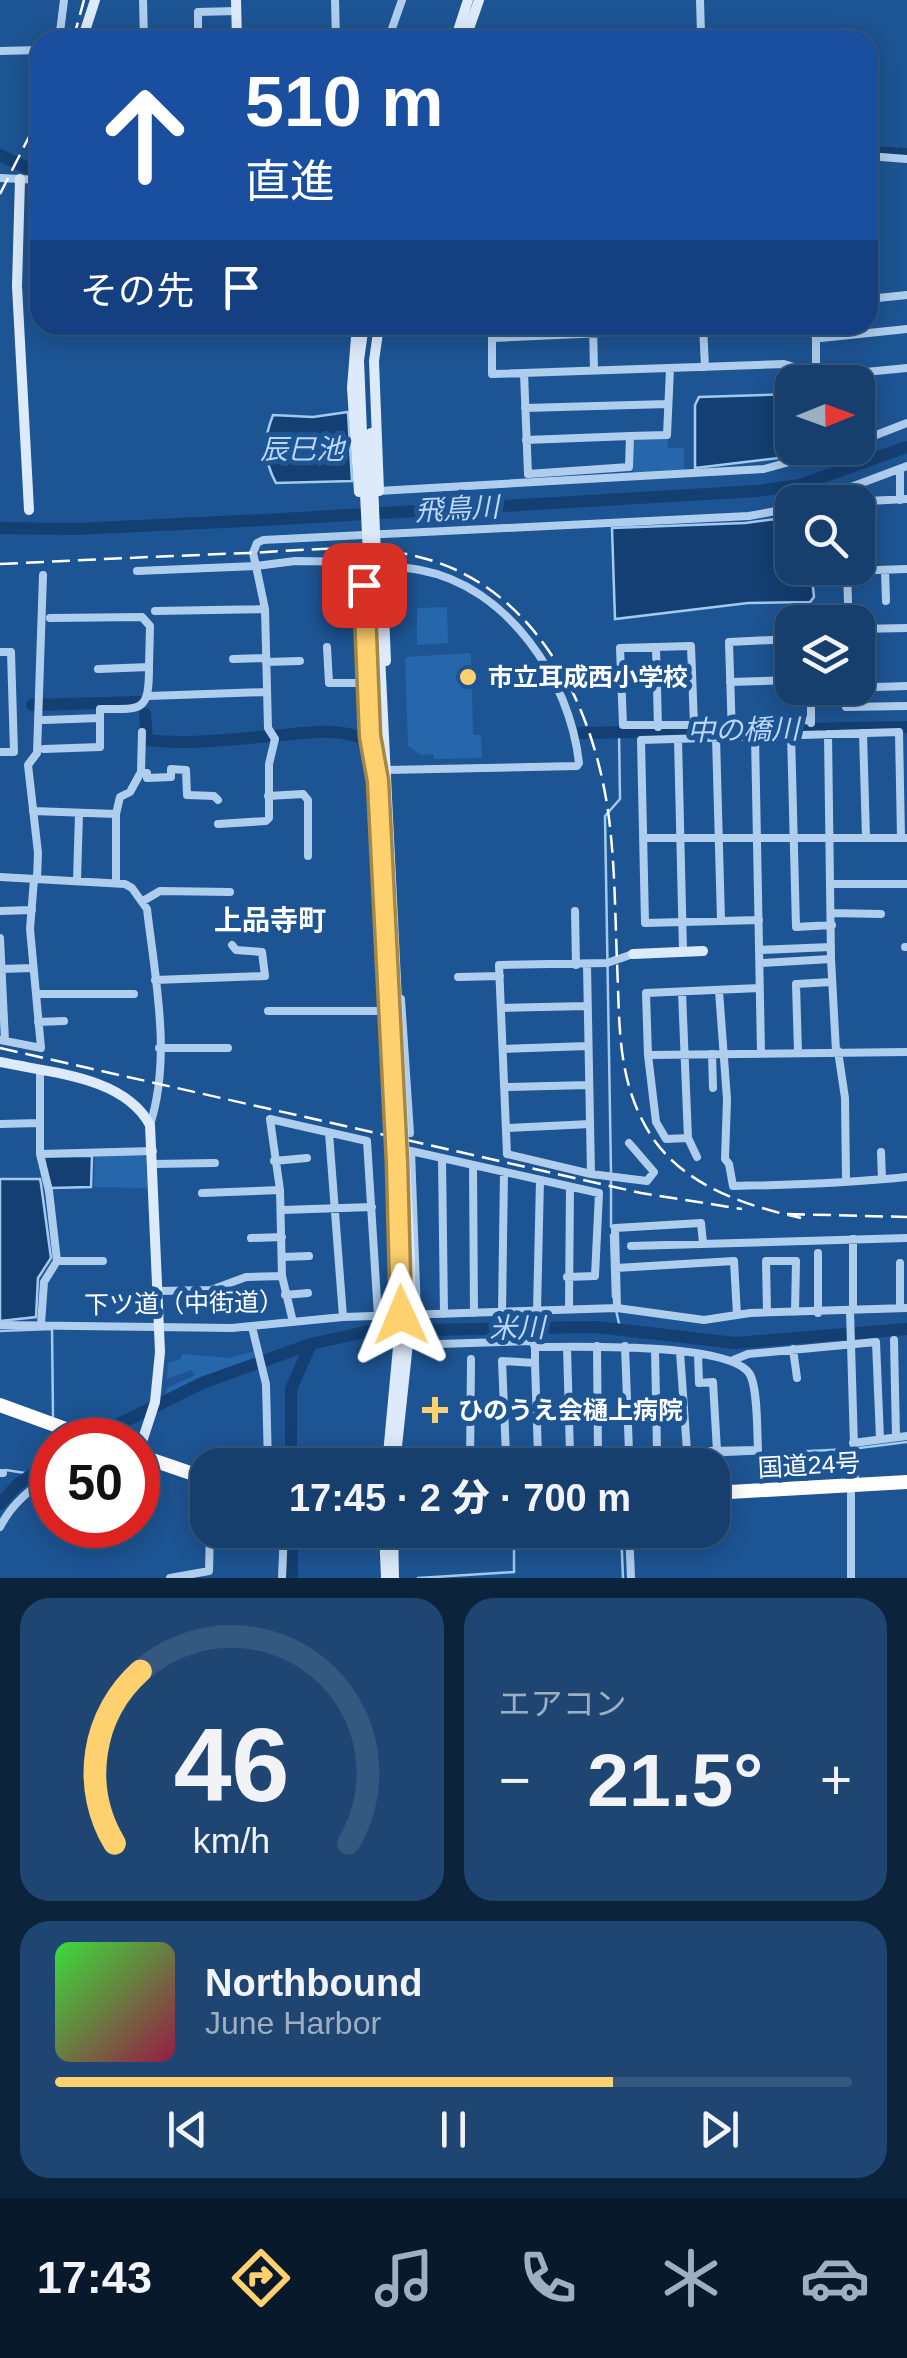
<!DOCTYPE html>
<html lang="ja">
<meta charset="utf-8">
<style>
body{margin:0;font-family:Arial,"Noto Sans JP",sans-serif;background:#1f4673;color:#f1f3f6;height:100vh;display:flex;flex-direction:column;font-size:38px;white-space:nowrap}
*{box-sizing:border-box;margin:0}
p{font-size:32px;color:#9eafc2}
.icon{flex:none;width:55px;height:55px;fill:none;stroke:currentColor;stroke-width:2;stroke-linecap:round;stroke-linejoin:round}
.map{position:relative;height:1578px;overflow:hidden}
.details{display:flex;flex-direction:column;gap:20px;padding:20px;background:#0c233c;flex:1}
.details>*{flex:none}
.banner{position:absolute;left:30px;top:30px;width:848px;height:305px;border-radius:30px;box-shadow:0 5px 25px #0003,0 0 0 2px #355881;background:#1a4fa0;color:#fff;overflow:hidden}
.needle{width:65px;rotate:89deg}
.buttons{position:absolute;left:775px;top:365px;display:grid;gap:20px}
.buttons a{display:grid;place-items:center;width:100px;height:100px;border-radius:20px;background:#163f6e;box-shadow:0 5px 25px #0003,0 0 0 2px #355881;font-size:50px}
.speed{position:absolute;left:30px;top:1418px;display:flex;gap:20px;font-size:50px;font-weight:700;text-align:center}
.speed>*{display:grid;place-content:center;width:130px;height:130px;border-radius:50%;background:#163f6e;box-shadow:0 5px 25px #0003,0 0 0 2px #355881;line-height:1}
.speed .limit{border:15px solid #d22;background:#fff;color:#111}
.pin{position:absolute;display:grid;place-items:center;width:85px;height:85px;color:#fff;margin:-42px;border-radius:20px;box-shadow:0 5px 15px #0006}
.me{position:absolute;width:110px;margin:-55px;rotate:359deg;stroke-linejoin:round;filter:drop-shadow(0 0 8px #0008)}
.turn{display:flex;align-items:center;gap:35px;height:210px;padding:0 50px;font-size:45px}
.turn .icon{width:130px;height:130px;stroke-width:2.5}
.turn b{display:block;font-size:70px;line-height:85px}
.then{display:flex;align-items:center;height:95px;padding:0 50px;background:#0003;gap:20px;font-size:38px}
.big{font-size:75px;font-weight:800;line-height:1.1}
.details .card{flex:1;display:flex;flex-direction:column;justify-content:center;gap:15px;min-width:0;padding:0 35px;border-radius:30px;background:#1f4673}
.details .dial{align-items:center;gap:0}
.dial svg{height:260px;overflow:visible;fill:none;stroke:#355881;stroke-width:7;stroke-linecap:round;text-anchor:middle}
.dial text{fill:#f1f3f6;stroke:none}
.song{display:flex;align-items:center;gap:30px}
.cover{width:120px;height:120px;border-radius:15px;background:linear-gradient(135deg,hsl(120 70% 55%),hsl(340 70% 35%))}
.played{height:10px;border-radius:5px;background:linear-gradient(90deg,#fed06e 70%,#355881 70%)}
.keys{display:flex;justify-content:space-around;direction:ltr}
.heat{display:flex;justify-content:space-between;align-items:center;font-size:55px;direction:ltr}
.details .tiles{flex:1;display:grid;gap:20px;grid-template-columns:1fr 1fr}
.card:last-child{grid-column:span 2}
.trip{position:absolute;left:190px;top:1448px;width:540px;height:100px;border-radius:30px;background:#163f6e;box-shadow:0 5px 25px #0003,0 0 0 2px #355881;font-weight:800;line-height:100px;text-align:center}
.dock{display:flex;height:160px;justify-content:space-around;align-items:center;background:#09192c;color:#9eafc2}
.dock .icon{width:70px;height:70px}
.dock .selected{color:#fed06e}
.dock b{font-size:45px;color:#f1f3f6}
.map>svg:first-child{display:block}
.green{fill:#2667ac}
.water{fill:#143f72;stroke:#a2c9f0;stroke-width:2.5}
.lines{fill:none;stroke-linecap:round;stroke-linejoin:round}
.stream{stroke:#a2c9f0;stroke-width:2.5}
.river{stroke:#143f72;stroke-width:12}
.street{stroke:#afceee;stroke-width:8}
.secondary{stroke:#dceafa;stroke-width:10}
.highway{stroke:#fff;stroke-width:14}
.rail{stroke:#fff;stroke-width:2.5;stroke-dasharray:18 8;stroke-linecap:butt}
.secondary-bridge{stroke:#dceafa;stroke-width:10}
.route-casing{stroke:#a58748;stroke-width:25}
.route{stroke:#fed06e;stroke-width:18}
.poi-dot{fill:#fed06e;stroke:#1d5493;stroke-width:4}
.labels{text-anchor:middle;dominant-baseline:central;stroke-width:10;stroke-linejoin:round;paint-order:stroke}
.poi-label{font-size:25px;font-weight:bold;fill:#fff;stroke:#1d5493;text-anchor:start}
.street-label{font-size:25px;fill:#fff;stroke:#1d5493}
.water-label{font-size:28px;font-style:italic;fill:#bbd7f5;stroke:#1d5493}
.neighbourhood-label{font-size:28px;font-weight:bold;fill:#fff;stroke:#1d5493}
</style>
<div class="map">
<svg width="907" height="1578" viewBox="0 0 907 1578">
<rect width="100%" height="100%" fill="#1d5493"/>
<path class="green" d="M667,437L668,448H684V471L633,475V442L637,439Z
M447,607L448,643L417,645V608Z
M471,653L473,735H481L482,758L434,759L433,754L421,755L408,746L405,657Z
M95,1155H143L146,1158L147,1188L94,1187Z
M254,1351L256,1358L166,1394L167,1388L195,1375L191,1370L167,1379L168,1363L181,1359L182,1354L230,1358Z"/>
<path class="water" d="M792,394V448H796V456L695,468V405L699,397Z
M348,412L352,481L276,483C263,459 263,440 273,415L313,417Z
M792,517V568H811L814,597L810,602L748,603L615,619L612,528L745,523Z
M42,1156H92L91,1187L51,1188Z
M0,1179H40L41,1184L51,1258L38,1278L36,1317L0,1321Z"/>
<g class="lines">
<path class="stream" d="M611,1172L605,816L620,799L619,733
M611,1180V1227
M611,1235L613,1297
M616,1310L620,1328
M0,1331L52,1329L53,1416
M859,1448L907,1442
M513,1465L851,1449
M6,1470L25,1473L28,1477
M621,1530L623,1578
M418,1578L514,1572V1530"/>
<path class="river" d="M868,152L907,154
M0,155L40,174
M0,528L75,529L264,520L757,491L800,485L907,447
M32,705L139,702
M145,714L147,740C189,745 231,739 273,736C306,733 332,727 365,739
M579,733L907,727
M87,1440L202,1383L311,1344L369,1331L597,1327L735,1343L907,1329
M291,1465V1389L311,1344
M0,1504L17,1485L52,1460
M292,1578V1530"/>
<path class="street" d="M143,0L144,40
M335,0L336,40
M700,0L701,34
M128,36H144
M59,40L64,0
M198,40V12L236,11
M388,40L402,0
M0,51L40,50
M868,156L907,159
M0,178L40,180
M868,299L907,295
M593,325L594,370
M703,325L705,367
M778,325L492,338V374L784,364L824,376L907,368
M784,325L804,329L821,338L907,329
M524,373L528,474L629,467L630,436L667,435L670,369
M816,374V325
M525,408L668,404
M526,440L630,436
M858,442L907,423
M900,473V500
M378,491L764,469L840,448
M811,502L907,466
M858,508L867,501L907,499
M381,566C393,568 407,567 420,570C508,586 570,680 579,763L577,766L386,770
M885,570L886,601
M137,571L256,566L253,553L257,543L263,540L749,516L792,508
M848,602L847,571L907,569
M155,611L265,609
M50,618L142,617L150,626L149,667
M858,629L907,628
M691,646L694,725H623L620,648Z
M327,647L329,683H368
M656,647L658,727
M0,652H11L14,752H0
M233,659L266,658
M266,662L300,661
M730,682L792,680
M845,688L907,686
M149,696L266,692
M846,707L907,706
M44,720L100,718
M811,723V688
M694,729V725L811,720
M142,732L141,772L147,773V778L171,777V769L186,770L187,795L214,796L218,800
M791,733L796,927L832,925
M863,733L866,837
M828,734L831,959L836,1051
M732,736L729,642L792,639
M755,736L761,1053
M716,737L721,920
M678,739L683,951
M44,749L100,747V709C142,709 149,713 149,667L98,669
M268,796L303,794L308,800V856
M33,811L116,814V883
M116,814L120,797L130,792L141,772
M218,824L266,821L269,818V764L275,739L268,728L265,609L256,566L295,561L367,562
M643,838H907
M0,877L125,884L132,888L147,909C155,978 172,1057 150,1125
M37,879L38,853L28,765L37,753L43,575
M77,881L79,813
M831,884H907
M143,901L160,891L230,892
M0,911L32,910
M575,911L576,965
M832,913L881,914
M759,920L645,923L641,740L899,732L901,837
M0,938L5,1041
M905,947H907
M384,950L380,968L388,1128L410,1133L401,999
M759,950L831,947
M760,963L831,959
M587,965L591,1174L507,1154L499,965L607,963L633,954
M0,969L33,968
M458,977L500,976
M155,980L265,976L262,952L236,950L232,945
M759,988L646,993L648,1055L907,1052
M719,991L727,1099L725,1159L729,1164L733,1186C791,1185 849,1183 907,1177
M36,994H134
M502,1008L587,1006
M268,1011H382
M38,1022L64,1021
M0,1040L41,1048L30,929L34,879
M159,1048H228
M504,1049L588,1046
M838,1051L845,1098L846,1180
M798,1052L796,984L832,982
M712,1054L713,1088
M648,1055L656,1122L666,1139L688,1138L682,992
M40,1071V1154L49,1191L57,1261L44,1282L41,1324
M505,1087L589,1085
M0,1124L40,1123
M506,1128L590,1124
M329,1133L343,1317
M688,1138L697,1157
M411,1151L599,1193L595,1276L567,1277
M881,1152L882,1179
M40,1154L153,1151
M442,1158L444,1314
M274,1161L307,1158
M153,1164L215,1163
M473,1165L474,1313
M591,1174L647,1181L654,1172L629,1143
M202,1193L280,1190
M282,1210L372,1207
M251,1238L282,1237
M853,1239V1310
M631,1246L907,1238
M283,1257L309,1256
M57,1261H103
M900,1263V1308
M616,1268L734,1261L737,1315
M159,1291L211,1290L246,1277L282,1276
M285,1295L308,1293
M617,1308L615,1228L701,1223L703,1243
M569,1309L570,1187
M850,1310L855,1481L851,1489V1578
M537,1311L540,1180
M502,1312L504,1172
M767,1312L766,1261H796L795,1312
M818,1313V1253
M395,1315L389,1153L392,1148L411,1151L417,1314
M293,1322L282,1276L280,1190L270,1119L367,1141L378,1316
M0,1325L232,1328L343,1317L617,1308L704,1320L750,1313L907,1308
M252,1327L266,1384L268,1465
M894,1340L896,1437
M408,1345L532,1341L535,1347C575,1347 726,1342 749,1373C758,1385 757,1433 758,1450L506,1455L502,1361L535,1363V1347
M597,1346L598,1453
M625,1346L629,1452
M567,1347L570,1454
M655,1349L657,1451
M793,1349L797,1378
M680,1352L687,1451
M698,1355L699,1383L713,1382L717,1451
M731,1361L748,1354L876,1342L880,1439
M535,1363L538,1455
M853,1443L907,1436
M470,1465L471,1359
M0,1473H3
M0,1527C12,1503 31,1489 52,1474
M629,1530L631,1578
M170,1578L209,1571L210,1530
M282,1578L284,1530"/>
<path class="secondary" d="M236,0L237,40
M82,40L95,0
M455,40L468,0
M465,40L479,0
M20,179L17,286L29,510
M357,325L352,388L359,492
M362,433L359,360L364,325
M379,491L374,361L379,325
M362,561L367,666
M382,567L386,661
M373,655L392,1064
M380,655L400,1063
M633,954L703,951
M0,1062C50,1073 124,1076 150,1125L160,1352L155,1402L138,1454
M387,1465L401,1315L400,1261
M395,1465L411,1315L410,1259
M384,1530L386,1578
M393,1530L394,1578"/>
<path class="highway" d="M0,1405L96,1440
M138,1455L208,1479
M712,1493L907,1482"/>
<path class="rail" d="M73,40L84,0
M0,194L40,115
M0,564C83,560 166,556 249,553C310,550 371,542 430,560C538,593 593,706 608,811C615,861 615,912 617,962C620,1024 616,1082 652,1137C685,1186 746,1206 801,1218
M0,1048L641,1193L742,1209
M787,1214L907,1217"/>
<path class="secondary-bridge" d="M362,433L373,655
M371,433L380,655
M400,1063L410,1259
M392,1064L400,1261"/>
</g>
<g class="lines">
<g class="route-casing">
<path id="route" d="M364,585L370,736L378,781L397,1162L401,1315"/>
</g>
<use href="#route" class="route"/>
</g>
<g class="poi-dot">
<circle cx="468" cy="677" r="10"/>
<path d="M430 1395h10v10h10v10h-10v10h-10v-10h-10v-10h10z"/>
</g>
<g class="labels">
<g class="poi-label">
<text x="488" y="677">市立耳成西小学校</text>
<text x="458" y="1410">ひのうえ会樋上病院</text>
</g>
<g class="street-label">
<text transform="translate(184 1303) rotate(-1)">下ツ道（中街道）</text>
<text transform="translate(809 1465) rotate(-3)">国道24号</text>
</g>
<g class="water-label">
<text x="302" y="449">辰巳池</text>
<text transform="translate(457 509) rotate(-3)">飛鳥川</text>
<text transform="translate(743 730) rotate(-1)">中の橋川</text>
<text transform="translate(517 1328) rotate(-1)">米川</text>
</g>
<g class="neighbourhood-label">
<text x="270" y="920">上品寺町</text>
</g>
</g>
</svg>
<div class="buttons">
<a><svg class="needle" viewBox="-14 -14 28 28"><path d="M0-13l5 13h-10z" fill="#e53935"/><path d="M0 13l5-13h-10z" fill="#9eafc2"/></svg></a>
<a><svg class="icon" aria-label="search" viewBox="0 0 24 24"><circle cx="10" cy="10" r="6"/><path d="M15 15l6 6"/></svg></a>
<a><svg class="icon" aria-label="layers" viewBox="0 0 24 24"><path d="M12 4l9 5-9 5-9-5zM3 14l9 5 9-5"/></svg></a>
</div>
<div class="speed"><div class="limit">50</div></div>
<div class="pin" style="left:364px;top:585px;background:#d93025"><svg class="icon" aria-label="arrive" viewBox="0 0 24 24"><path d="M6 21V4h12l-3 4 3 4H6"/></svg></div>
<svg class="me" style="left:401px;top:1315px" viewBox="-20 -20 40 40"><path d="M0-17L14 15 0 8-14 15z" fill="#fed06e" stroke="#fff" stroke-width="4"/></svg>
<div class="trip">17:45 · 2 分 · 700 m</div>
<div class="banner">
<div class="turn"><svg class="icon" aria-label="ahead" viewBox="0 0 24 24"><path d="M12 20V5M6 11l6-6 6 6"/></svg><div><b>510 m</b>直進</div></div>
<div class="then">その先<svg class="icon" aria-label="arrive" viewBox="0 0 24 24"><path d="M6 21V4h12l-3 4 3 4H6"/></svg></div>
</div>
</div>
<section class="details">
<div class="tiles">
<div class="card dial"><svg viewBox="0 0 100 80">
<path d="M14 69A42 42 0 1 1 86 69"/>
<path d="M14 69A42 42 0 0 1 22 16" stroke="#fed06e"/>
<text x="50" y="56" font-size="32" font-weight="700">46</text>
<text x="50" y="72" font-size="11">km/h</text>
</svg></div>
<div class="card"><p>エアコン</p>
<div class="heat"><a>−</a><b class="big">21.5°</b><a>+</a></div>
</div>
<div class="card">
<div class="song"><i class="cover"></i><div><b>Northbound</b><p>June Harbor</p></div></div>
<div class="played"></div>
<div class="keys"><svg class="icon" aria-label="previous" viewBox="0 0 24 24"><path d="M18 5L8 12l10 7zM5 5v14"/></svg><svg class="icon" aria-label="pause" viewBox="0 0 24 24"><path d="M8 5v14M16 5v14"/></svg><svg class="icon" aria-label="next" viewBox="0 0 24 24"><path d="M6 5l10 7-10 7zM19 5v14"/></svg></div>
</div>
</div>
</section>
<nav class="dock">
<b>17:43</b>
<svg class="icon selected" aria-label="directions" viewBox="0 0 24 24"><path d="M12 3l9 9-9 9-9-9zM9 14v-3h6M13 9l2 2-2 2"/></svg>
<svg class="icon" aria-label="music" viewBox="0 0 24 24"><path d="M9 18V5l10-2v13"/><circle cx="6" cy="18" r="3"/><circle cx="16" cy="16" r="3"/></svg>
<svg class="icon" aria-label="phone" viewBox="0 0 24 24"><path d="M5 4h4l2 5-3 2q2 4 5 5l2-3 5 2v4C11 20 4 13 5 4z"/></svg>
<svg class="icon" aria-label="climate" viewBox="0 0 24 24"><path d="M12 3v18M4 7l16 10M4 17L20 7"/></svg>
<svg class="icon" aria-label="car" viewBox="0 0 24 24"><path d="M5 17H2v-5l4-1 3-4h7l3 4 3 1v5h-3M9 17h6M6 11h13"/><circle cx="7" cy="17" r="2"/><circle cx="17" cy="17" r="2"/></svg>
</nav>
